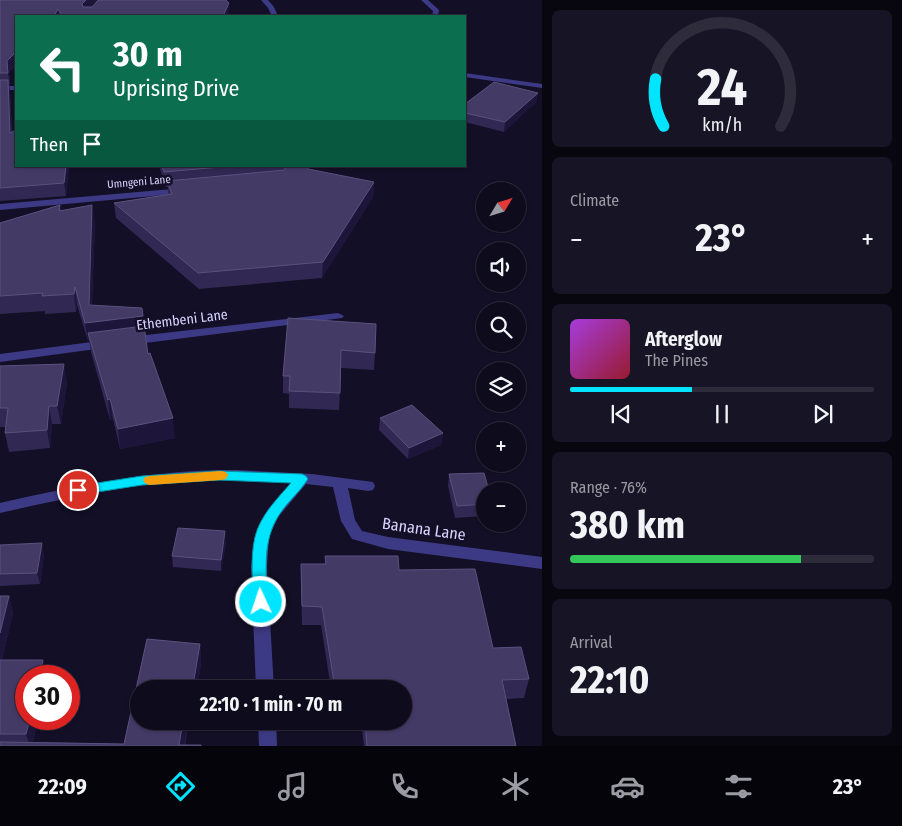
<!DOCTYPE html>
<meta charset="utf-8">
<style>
body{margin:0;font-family:"Fira Sans Condensed",sans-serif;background:#171425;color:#f1f3f6;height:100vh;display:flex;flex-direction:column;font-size:19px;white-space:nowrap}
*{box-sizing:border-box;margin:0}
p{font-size:16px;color:#9b9ba3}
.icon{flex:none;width:28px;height:28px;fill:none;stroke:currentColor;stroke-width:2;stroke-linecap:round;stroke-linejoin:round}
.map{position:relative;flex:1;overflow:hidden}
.details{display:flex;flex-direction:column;gap:10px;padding:10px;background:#08060f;width:360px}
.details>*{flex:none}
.top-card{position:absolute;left:15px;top:15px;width:451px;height:152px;border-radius:0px;box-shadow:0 1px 4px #0004,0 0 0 1px #2e2b3b;background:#0b6e4f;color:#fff;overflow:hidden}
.needle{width:32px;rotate:52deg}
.fabs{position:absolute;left:476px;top:182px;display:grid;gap:10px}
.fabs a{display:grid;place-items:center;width:50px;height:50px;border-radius:50%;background:#0e0b1c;box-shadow:0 1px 4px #0004,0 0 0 1px #2e2b3b;font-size:25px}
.speed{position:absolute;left:15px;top:665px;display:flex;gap:10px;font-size:25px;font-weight:700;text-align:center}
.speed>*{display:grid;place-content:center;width:65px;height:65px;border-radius:50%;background:#0e0b1c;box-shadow:0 1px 4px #0004,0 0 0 1px #2e2b3b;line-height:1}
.speed .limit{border:8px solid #d22;background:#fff;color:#111}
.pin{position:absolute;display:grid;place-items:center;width:42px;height:42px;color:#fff;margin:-21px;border:2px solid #fff;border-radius:50%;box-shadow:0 1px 5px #0007}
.me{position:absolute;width:55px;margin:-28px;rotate:357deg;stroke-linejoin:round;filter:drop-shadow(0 0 4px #0008)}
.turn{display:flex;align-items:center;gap:18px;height:105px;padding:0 15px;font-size:22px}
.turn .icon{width:65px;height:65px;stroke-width:2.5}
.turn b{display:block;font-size:35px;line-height:42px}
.then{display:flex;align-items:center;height:48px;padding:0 15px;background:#0003;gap:10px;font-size:19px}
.big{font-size:38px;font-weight:700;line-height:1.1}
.details .widget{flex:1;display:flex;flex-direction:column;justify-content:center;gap:8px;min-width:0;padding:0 18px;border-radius:8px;background:#171425}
.details .dial{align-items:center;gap:0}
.dial svg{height:130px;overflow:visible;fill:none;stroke:#2e2b3b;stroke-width:7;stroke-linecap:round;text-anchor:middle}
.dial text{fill:#f1f3f6;stroke:none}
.song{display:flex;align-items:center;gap:15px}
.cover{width:60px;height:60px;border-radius:8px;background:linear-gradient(135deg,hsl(280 70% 55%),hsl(350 70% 35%))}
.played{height:5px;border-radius:2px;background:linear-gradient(90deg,#00e5ff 40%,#2e2b3b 40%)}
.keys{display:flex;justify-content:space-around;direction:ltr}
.heat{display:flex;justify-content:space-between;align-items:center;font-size:28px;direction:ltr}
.charge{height:8px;border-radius:4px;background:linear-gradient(90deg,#34c759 76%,#2e2b3b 0)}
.trip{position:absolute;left:130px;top:680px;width:282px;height:50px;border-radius:25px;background:#0e0b1c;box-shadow:0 1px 4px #0004,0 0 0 1px #2e2b3b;font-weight:700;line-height:50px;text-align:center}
.menu{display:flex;height:80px;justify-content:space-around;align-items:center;background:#06040b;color:#9b9ba3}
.menu .icon{width:35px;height:35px}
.menu .on{color:#00e5ff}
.menu b{font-size:22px;color:#f1f3f6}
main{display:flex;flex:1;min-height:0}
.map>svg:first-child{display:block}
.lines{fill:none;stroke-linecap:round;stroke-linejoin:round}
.street{fill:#3d3a85;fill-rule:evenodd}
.wall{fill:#312854}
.shaded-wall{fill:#1d163a}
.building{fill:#433a66;stroke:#5a527e}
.route{fill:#00e5ff;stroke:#0095a6}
.slow{fill:#f59e0b}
.labels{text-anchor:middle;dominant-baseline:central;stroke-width:5;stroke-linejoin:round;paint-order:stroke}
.far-street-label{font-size:11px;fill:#d9d4ff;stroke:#130f26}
.street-label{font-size:14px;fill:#d9d4ff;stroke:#130f26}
.near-street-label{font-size:16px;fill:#d9d4ff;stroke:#130f26}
</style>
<main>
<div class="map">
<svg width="542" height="746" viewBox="0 0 542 746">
<rect width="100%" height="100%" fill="#130f26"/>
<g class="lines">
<path class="street" d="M261,0H268L274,7L278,16H272L268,8Z
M421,0H428L439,10L438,16H432L433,11Z
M465,73L542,84V88L465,77Z
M0,86H16V90H0Z
M184,188L189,191L187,193L0,210V204Z
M338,313L344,316L342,318L129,345L123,341L129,337Z
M107,340L113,344L111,347L0,362V354Z
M237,470L312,474L373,482L375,486L373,490L368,491L348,488L355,520L362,531L388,537L542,557V569L388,549L352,539L341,521L333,487L306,484L279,516L269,536L267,567L274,689H256L251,567L255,536L268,509L291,483C249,480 207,479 165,483C109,488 54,501 0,513V503C79,485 157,469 237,470Z
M258,721H276L277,746H259Z"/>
</g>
<path class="wall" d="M0,0H96L90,7L229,13L228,16H16V65L9,72L10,84H9L10,92L12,132L69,166L66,196L0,201Z
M538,93L536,102L504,132L465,122V104Z
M159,166H307L308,169L374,182L373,197L322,278L199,289L116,218L114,203L168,194V187H166Z
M60,205L61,211L95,222L92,305L142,308L148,354L175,438L120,449L113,419L110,420L91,352L89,341H88L77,305L76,312L45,314V311L0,314V223Z
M288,318L375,353L374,370L341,368L339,410L289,408V394L283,393V376Z
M0,366L67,382L61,424H52L50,448L9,452L5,433V427H0Z
M380,418L443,433L441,445L408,459L379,430Z
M449,474L485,491V516L455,518L448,486Z
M226,543L221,571L173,567L172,556Z
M0,545L44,555L40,584L0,586Z
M325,556L399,570L493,648L529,679L524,698L506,699L516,746H364L361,721H404V689H331L321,625H302L301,583V564H325Z
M0,596H9L13,613L2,660H43L46,676H26V719H38L33,742L124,744L147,639L200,644L201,664L197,689H139V721H189L185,745H201V746H0Z"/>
<path class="shaded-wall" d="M86,0H96L84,15L82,4Z
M229,3V13L228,16H223Z
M58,9L59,16H54Z
M16,52V65L9,72L10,84L8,73L7,61Z
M8,80L10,92L12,146L10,133Z
M538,93L536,102L504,132L505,122Z
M66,166H69L66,196L64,183Z
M374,182L373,197L322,278L323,262Z
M92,205L95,222L91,323L143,316L145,335L88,333L89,341H88L85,323Z
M75,287L77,305L76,312L74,294Z
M64,364L67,382L61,424L57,406Z
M110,399L113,419L110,420L108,400Z
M49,406L52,424L50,448L47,430Z
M173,418L175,438L120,449L118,429Z
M443,433L441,445L408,459L409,448Z
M225,531L226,543L221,571V560Z
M42,543L44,555L40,584L37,573Z
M9,596L13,613L0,669V633Z
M200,644L201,664L197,689H193V685Z
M43,660L46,676H39Z
M30,719H38L32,746H30L26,734Z
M183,721H189L184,746L179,745Z"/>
<path class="building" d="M0,0H86L82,4L83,7H92L98,0H226L229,3L223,16H63L58,9L54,16H16V52L7,61L8,73H0Z
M0,80H8L10,133L16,130V166H66L64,183L0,188Z
M494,82L538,93L505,122L465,113V104Z
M162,166H232L164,172Z
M285,166H307L308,169L374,182L323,262L198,273L114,203L172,194L167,181L285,170Z
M60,205L59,211L92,205L89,305L142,308L143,316L85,323L75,287L74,294L42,296L43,293L0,296V223Z
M288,318L376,324L375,353L341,350L340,393L289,391L290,376H283Z
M144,326L148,354L150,353L173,418L118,429L110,399L108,400L88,333Z
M64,364L57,406H49L47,430L5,433L8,408H0V366Z
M412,405L443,433L409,448L380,418Z
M484,473L489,491H485V504L457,506L449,474Z
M178,528L225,531L221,560L172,556Z
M42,543L37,573L0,574V545Z
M325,556H398L399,570L475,569L493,648L521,647L529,679L502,680L516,746H367L365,721H404V689H361L360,680L334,682L322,607L302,606L301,564H326Z
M0,596H9L0,633Z
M147,639L200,644L193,685H190L189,689H139V721H183L179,745H201V746H0V742L124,744Z
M0,660H43L39,676H26V719H30L26,734H0Z"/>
<path class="route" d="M218,471L302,474L306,476L308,479C300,492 287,502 279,515C262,541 266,573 268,602L266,607L261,608L256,607L253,602C253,581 250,558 255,537C260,516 277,499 291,483L218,480L142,485L78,495L73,494L71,490L73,487L78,486L142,476Z"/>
<path class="slow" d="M221,471L226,472L228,475L226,479L221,480L149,485L145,483L143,480L145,477L149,476Z"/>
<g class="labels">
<g class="far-street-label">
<text transform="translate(139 182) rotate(-5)">Umngeni Lane</text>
</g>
<g class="street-label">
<text transform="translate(182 320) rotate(-7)">Ethembeni Lane</text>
</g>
<g class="near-street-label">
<text transform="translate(424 529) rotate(8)">Banana Lane</text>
</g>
</g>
</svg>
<div class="fabs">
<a><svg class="needle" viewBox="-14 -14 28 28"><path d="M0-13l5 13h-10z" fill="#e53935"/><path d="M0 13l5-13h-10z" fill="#9b9ba3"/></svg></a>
<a><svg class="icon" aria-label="sound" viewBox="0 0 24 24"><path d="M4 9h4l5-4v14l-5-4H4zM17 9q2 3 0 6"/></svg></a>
<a><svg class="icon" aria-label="search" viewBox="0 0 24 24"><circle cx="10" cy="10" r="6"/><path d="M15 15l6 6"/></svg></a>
<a><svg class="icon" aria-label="layers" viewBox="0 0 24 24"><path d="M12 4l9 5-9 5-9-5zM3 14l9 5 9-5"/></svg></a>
<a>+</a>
<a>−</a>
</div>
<div class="speed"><div class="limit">30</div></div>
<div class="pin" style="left:78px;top:490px;background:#d93025"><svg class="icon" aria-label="arrive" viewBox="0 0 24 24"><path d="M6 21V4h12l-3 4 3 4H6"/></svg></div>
<svg class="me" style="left:261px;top:602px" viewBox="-20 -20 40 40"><circle r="17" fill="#00e5ff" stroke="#fff" stroke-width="3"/><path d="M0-11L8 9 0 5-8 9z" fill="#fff"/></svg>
<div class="trip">22:10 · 1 min · 70 m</div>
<div class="top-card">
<div class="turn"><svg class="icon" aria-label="left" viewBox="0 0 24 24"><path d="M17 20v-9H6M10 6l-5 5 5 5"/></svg><div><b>30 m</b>Uprising Drive</div></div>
<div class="then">Then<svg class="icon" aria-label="arrive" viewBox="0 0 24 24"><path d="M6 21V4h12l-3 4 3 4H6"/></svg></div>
</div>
</div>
<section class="details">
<div class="widget dial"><svg viewBox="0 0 100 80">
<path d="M14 69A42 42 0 1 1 86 69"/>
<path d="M14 69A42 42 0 0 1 9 40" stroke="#00e5ff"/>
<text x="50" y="56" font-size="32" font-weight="700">24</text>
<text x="50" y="72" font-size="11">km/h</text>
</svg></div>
<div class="widget"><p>Climate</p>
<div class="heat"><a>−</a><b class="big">23°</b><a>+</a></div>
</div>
<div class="widget">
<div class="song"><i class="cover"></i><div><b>Afterglow</b><p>The Pines</p></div></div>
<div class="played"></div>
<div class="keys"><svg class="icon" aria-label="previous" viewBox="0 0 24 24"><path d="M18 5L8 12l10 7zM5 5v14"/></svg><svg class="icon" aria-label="pause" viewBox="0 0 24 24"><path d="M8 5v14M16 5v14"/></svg><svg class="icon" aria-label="next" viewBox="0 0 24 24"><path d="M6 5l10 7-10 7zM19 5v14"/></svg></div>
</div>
<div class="widget"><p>Range · 76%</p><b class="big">380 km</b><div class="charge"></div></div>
<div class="widget"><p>Arrival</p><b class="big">22:10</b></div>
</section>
</main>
<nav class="menu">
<b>22:09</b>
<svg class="icon on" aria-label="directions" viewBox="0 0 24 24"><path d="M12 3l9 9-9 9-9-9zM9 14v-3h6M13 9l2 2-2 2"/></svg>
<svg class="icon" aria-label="music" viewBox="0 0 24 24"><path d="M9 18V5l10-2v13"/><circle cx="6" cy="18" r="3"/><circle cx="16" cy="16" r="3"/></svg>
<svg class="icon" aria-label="phone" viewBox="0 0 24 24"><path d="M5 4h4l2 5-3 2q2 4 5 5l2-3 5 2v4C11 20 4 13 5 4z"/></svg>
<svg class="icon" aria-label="climate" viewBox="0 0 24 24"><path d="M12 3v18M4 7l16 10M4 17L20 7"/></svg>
<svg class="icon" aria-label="car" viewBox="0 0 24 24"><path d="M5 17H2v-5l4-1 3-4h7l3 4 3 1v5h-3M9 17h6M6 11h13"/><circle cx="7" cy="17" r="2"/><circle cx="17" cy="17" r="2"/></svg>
<svg class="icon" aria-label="filters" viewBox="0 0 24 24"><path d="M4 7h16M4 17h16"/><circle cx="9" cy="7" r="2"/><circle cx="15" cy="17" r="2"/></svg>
<b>23°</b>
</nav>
